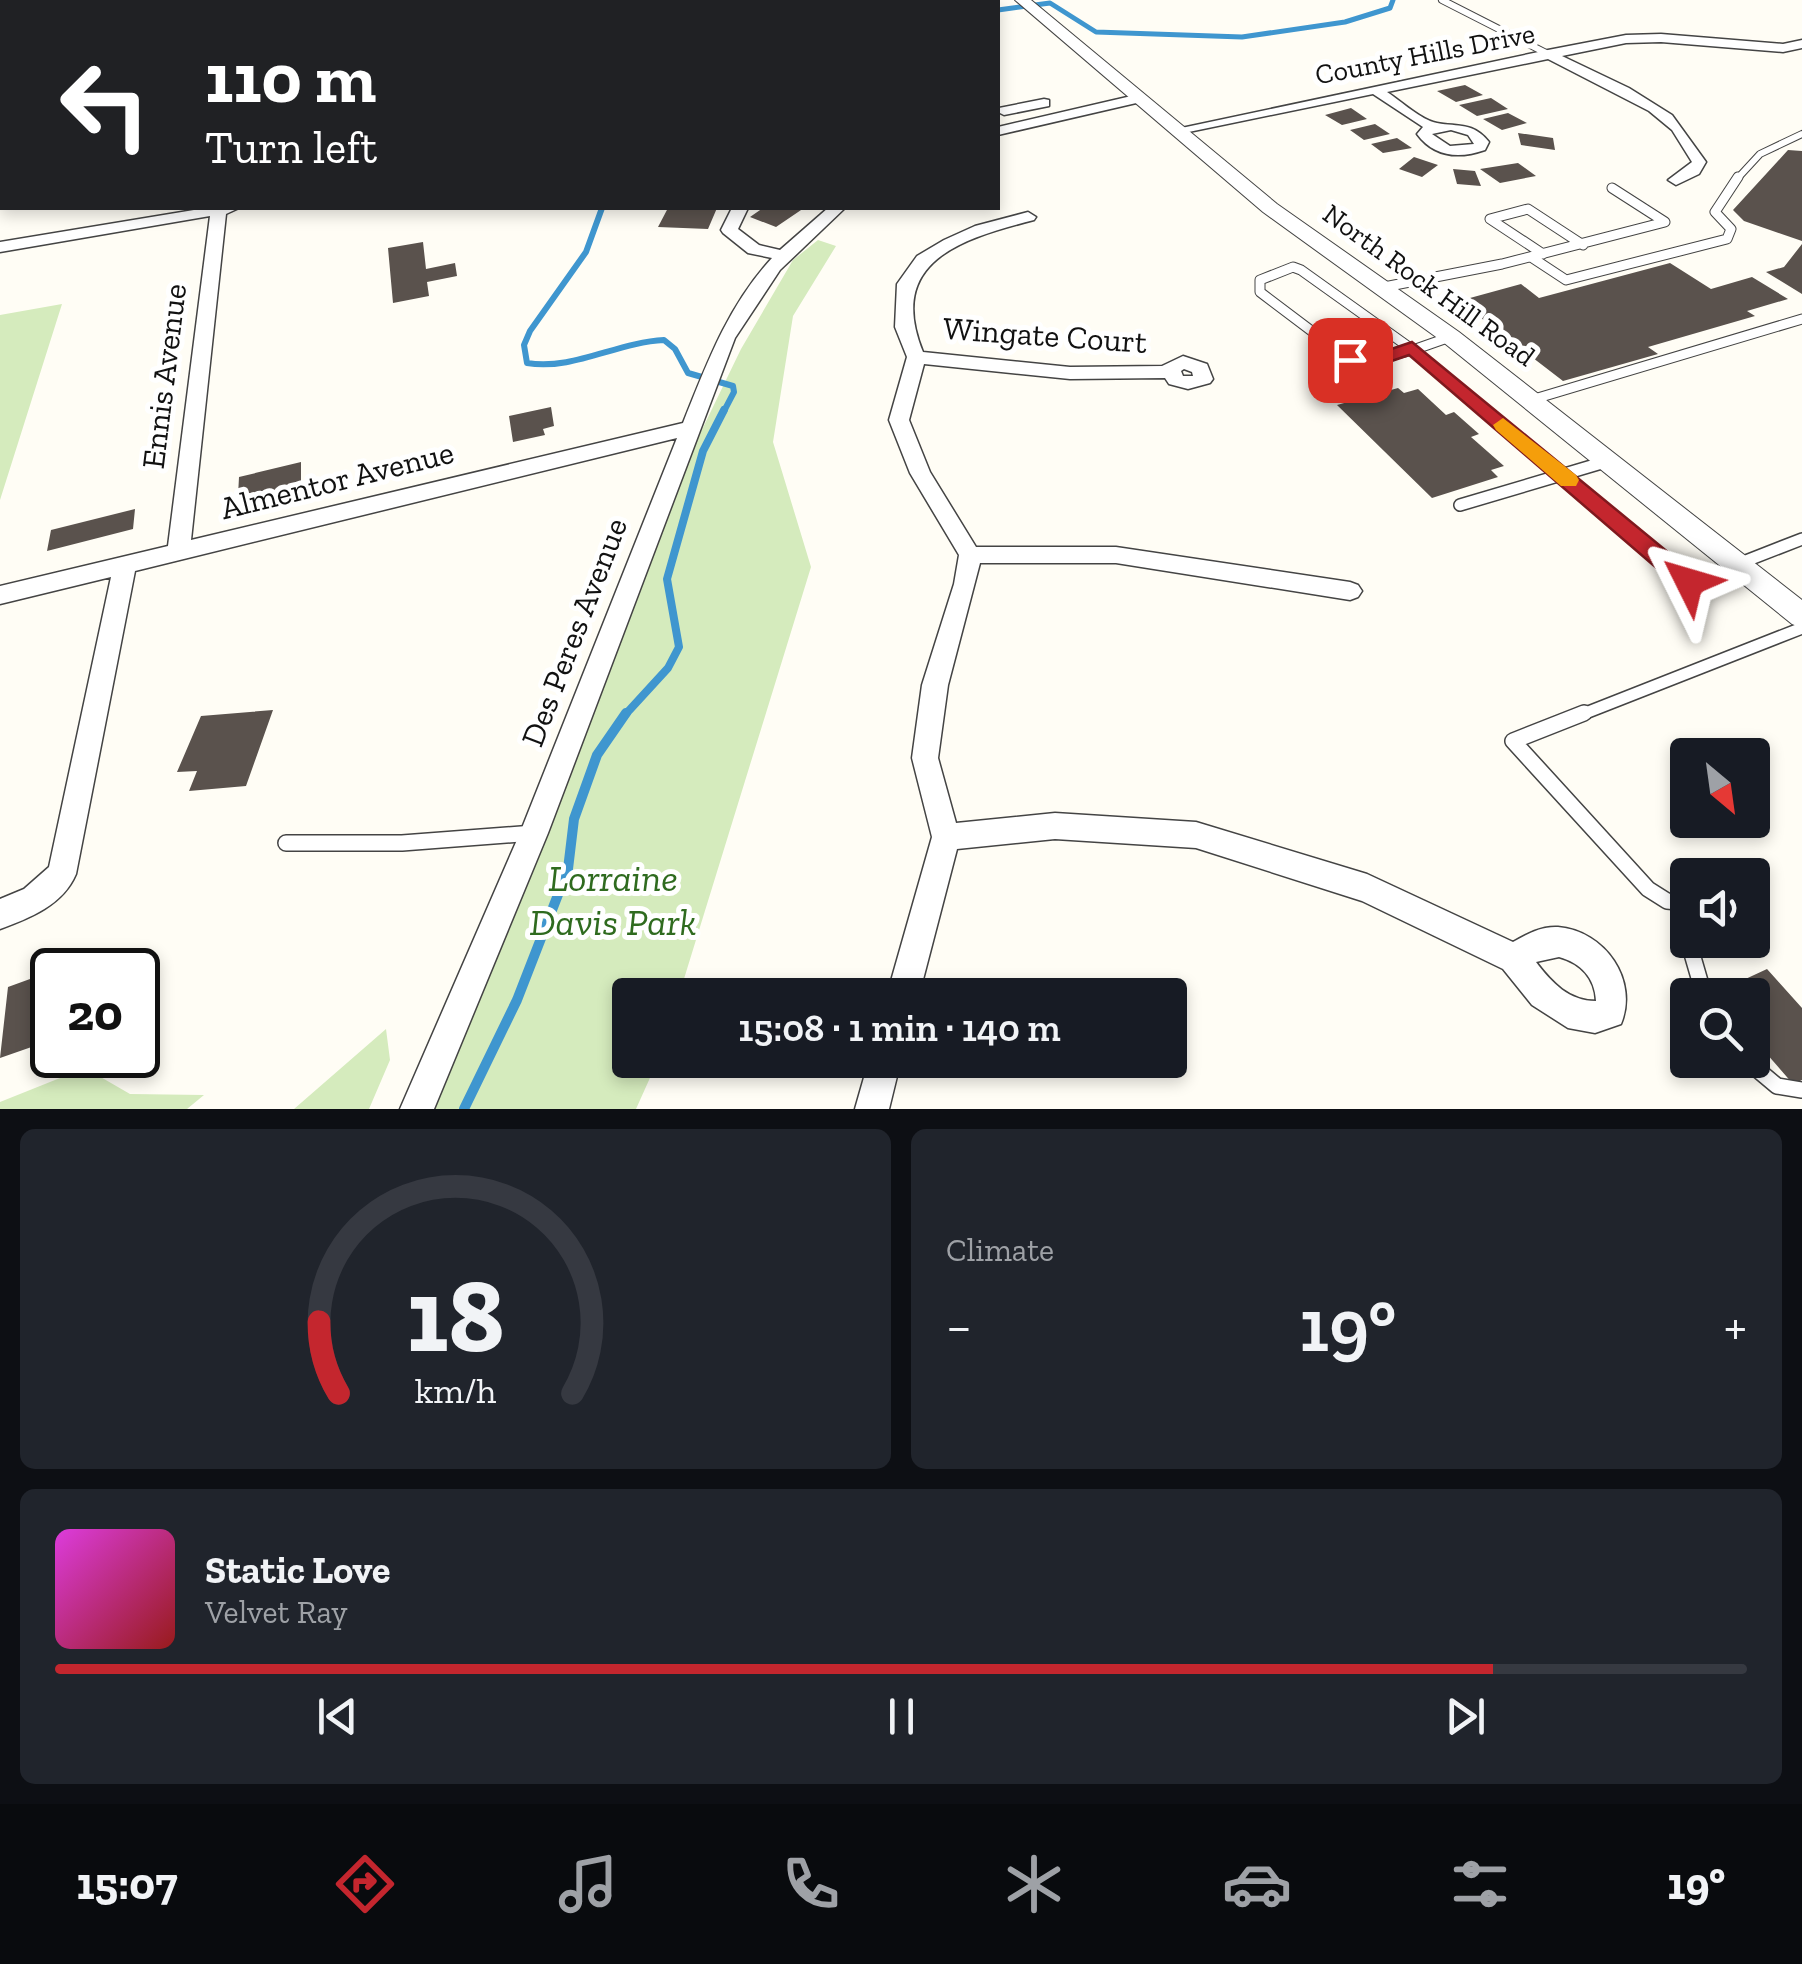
<!DOCTYPE html>
<meta charset="utf-8">
<style>
body{margin:0;font-family:"Zilla Slab",serif;background:#20242c;color:#f1f3f6;height:100vh;display:flex;flex-direction:column;font-size:38px;white-space:nowrap}
*{box-sizing:border-box;margin:0}
p{font-size:32px;color:#9ea1a6}
.icon{flex:none;width:55px;height:55px;fill:none;stroke:currentColor;stroke-width:2;stroke-linecap:round;stroke-linejoin:round}
.map{position:relative;height:1109px;overflow:hidden}
.drawer{display:flex;flex-direction:column;gap:20px;padding:20px;background:#0d0f14;flex:1}
.drawer>*{flex:none}
.guide{position:absolute;left:0px;top:0px;width:1000px;height:210px;box-shadow:0 5px 15px #0003;background:#202124;color:#fff;overflow:hidden}
.needle{width:65px;rotate:151deg}
.tools{position:absolute;left:1670px;top:738px;display:grid;gap:20px}
.tools a{display:grid;place-items:center;width:100px;height:100px;border-radius:10px;background:#171b24;box-shadow:0 5px 15px #0003;font-size:50px}
.speed{position:absolute;left:30px;top:948px;display:flex;gap:20px;font-size:50px;font-weight:700;text-align:center}
.speed>*{display:grid;place-content:center;width:130px;height:130px;border-radius:50%;background:#171b24;box-shadow:0 5px 15px #0003;line-height:1}
.speed .limit{border:5px solid #111;border-radius:15px;background:#fff;color:#111}
.pin{position:absolute;display:grid;place-items:center;width:85px;height:85px;color:#fff;margin:-42px;border-radius:20px;box-shadow:0 5px 15px #0006}
.me{position:absolute;width:110px;margin:-55px;rotate:310deg;stroke-linejoin:round;filter:drop-shadow(0 0 8px #0008)}
.turn{display:flex;align-items:center;gap:35px;height:210px;padding:0 40px;font-size:45px}
.turn .icon{width:130px;height:130px;stroke-width:2.5}
.turn b{display:block;font-size:70px;line-height:85px}
.big{font-size:75px;font-weight:600;line-height:1.1}
.drawer .card{flex:1;display:flex;flex-direction:column;justify-content:center;gap:15px;min-width:0;padding:0 35px;border-radius:15px;background:#20242c}
.drawer .dial{align-items:center;gap:0}
.dial svg{height:260px;overflow:visible;fill:none;stroke:#363941;stroke-width:7;stroke-linecap:round;text-anchor:middle}
.dial text{fill:#f1f3f6;stroke:none}
.song{display:flex;align-items:center;gap:30px}
.cover{width:120px;height:120px;border-radius:15px;background:linear-gradient(135deg,hsl(300 70% 55%),hsl(0 70% 35%))}
.played{height:10px;border-radius:5px;background:linear-gradient(90deg,#c4262e 85%,#363941 85%)}
.keys{display:flex;justify-content:space-around;direction:ltr}
.heat{display:flex;justify-content:space-between;align-items:center;font-size:55px;direction:ltr}
.drawer .tiles{flex:1;display:grid;gap:20px;grid-template-columns:1fr 1fr}
.card:last-child{grid-column:span 2}
.trip{position:absolute;left:612px;top:978px;width:575px;height:100px;border-radius:10px;background:#171b24;box-shadow:0 5px 15px #0003;font-weight:600;line-height:100px;text-align:center}
.menu{display:flex;height:160px;justify-content:space-around;align-items:center;background:#090b0e;color:#9ea1a6}
.menu .icon{width:70px;height:70px}
.menu .on{color:#c4262e}
.menu b{font-size:45px;color:#f1f3f6}
.map>svg:first-child{display:block}
.green{fill:#d5ebbd}
.lines{fill:none;stroke-linecap:round;stroke-linejoin:round}
.stream-far3{stroke:#3f96cf;stroke-width:5}
.stream-far2{stroke:#3f96cf;stroke-width:6}
.stream-far1{stroke:#3f96cf;stroke-width:8}
.stream{stroke:#3f96cf;stroke-width:10}
.building{fill:#5a524d}
.service-far3-casing{stroke:#444;stroke-width:8}
.service-far2-casing{stroke:#444;stroke-width:11}
.service-far1-casing{stroke:#444;stroke-width:14}
.service-casing{stroke:#444;stroke-width:18}
.minor-casing{stroke:#444;stroke-width:3}
.tertiary-casing{stroke:#444;stroke-width:2}
.service-far3{stroke:#fff;stroke-width:6}
.service-far2{stroke:#fff;stroke-width:9}
.service-far1{stroke:#fff;stroke-width:11}
.service{stroke:#fff;stroke-width:15}
.minor{fill:#fff;fill-rule:evenodd}
.tertiary{fill:#fff;fill-rule:evenodd}
.route{fill:#c4262e;stroke:#7f191e;stroke-width:2.5}
.slow{fill:#f59e0b}
.labels{text-anchor:middle;dominant-baseline:central;stroke-width:10;stroke-linejoin:round;paint-order:stroke}
.far-street-label{font-size:28px;fill:#111;stroke:#fff}
.street-label{font-size:32px;fill:#111;stroke:#fff}
.near-park-label{font-size:38px;font-style:italic;fill:#2f6b1f;stroke:#fff}
</style>
<div class="map">
<svg width="1802" height="1109" viewBox="0 0 1802 1109">
<rect width="100%" height="100%" fill="#fffdf5"/>
<path class="green" d="M818,240L836,246L793,316L773,442L811,567L679,995H630V1060H658L636,1109H427L595,709L697,440L741,349L793,260Z
M62,304L0,500V315Z
M386,1029L390,1060L369,1109H294Z
M85,1068L130,1094L204,1095L187,1109H0V1102Z"/>
<g class="lines">
<path class="stream-far3" d="M998,10L1050,3L1096,32L1242,37L1345,22L1390,8L1393,0"/>
<path class="stream-far2" d="M602,208L586,252L530,331L524,345L527,363C572,371 618,342 664,340L675,349L688,373L733,386L734,392L723,413"/>
<path class="stream-far1" d="M624,716L668,668L679,647L667,579L703,451L724,410"/>
<path class="stream" d="M464,1109L517,1000L568,869L574,819L597,755L626,713"/>
</g>
<path class="building" d="M1465,85L1483,95L1456,102L1437,91Z
M1491,98L1508,109L1477,116L1459,105Z
M1351,108L1367,119L1342,125L1325,115Z
M1508,113L1527,123L1502,130L1483,119Z
M1375,124L1390,134L1364,140L1350,130Z
M1518,133L1553,138L1555,150L1521,145Z
M1397,138L1412,148L1383,153L1371,144Z
M1788,150L1802,151V241L1744,221L1733,210Z
M1414,157L1438,165L1422,177L1399,169Z
M1518,163L1536,176L1500,183L1480,169Z
M1453,169L1475,171L1481,186L1457,184Z
M668,208H717L708,229L658,227Z
M763,208H804L776,227L750,217Z
M423,242L426,269L455,263L457,276L427,282L429,296L393,303L388,248Z
M1802,244V294L1766,272L1784,267Z
M1670,263L1711,289L1752,277L1788,299L1747,311L1755,316L1648,347L1658,354L1563,381L1459,301L1521,284L1539,298Z
M1398,388L1404,393L1418,389L1446,415L1454,412L1479,434L1471,437L1504,466L1491,470L1498,477L1432,498L1337,405Z
M551,407L554,426L543,429L545,435L513,442L509,416Z
M301,462V489L254,501V492L238,496L239,477Z
M135,509L133,529L47,551L51,530Z
M273,710L246,786L189,791L197,771L177,772L201,716Z
M1767,969L1802,1008V1080L1793,1084L1752,1037V995H1711Z
M52,971L43,1043L0,1058L8,987Z"/>
<g class="lines">
<g class="service-far3-casing">
<path id="service-far3" d="M1442,0L1548,54
M1736,180L1760,154L1802,134"/>
</g>
<g class="service-far2-casing">
<path id="service-far2" d="M1543,254L1490,219L1528,209L1583,245
M1531,257L1566,280L1727,239L1731,229L1715,212L1738,177
M1293,267L1301,270L1413,350L1374,360H1350L1260,292V280Z
M1379,288L1502,264L1665,222L1612,188
M1413,350L1487,413
M1413,350L1450,337
M1531,400L1802,319"/>
</g>
<g class="service-far1-casing">
<path id="service-far1" d="M1484,410L1689,583L1705,587L1750,575
M1460,505L1605,462
M1738,564L1802,539
M1578,716L1802,628"/>
</g>
<g class="service-casing">
<path id="service" d="M1584,713L1513,741L1648,889L1667,901L1688,903
M286,843H402L534,833
M1681,905L1688,938
M1688,940L1704,995
M1746,1060L1777,1086L1802,1090"/>
</g>
<g class="minor-casing">
<path id="minor" d="M1661,34L1783,44L1802,40V48L1783,52L1661,42L1626,43L1562,56L1629,88L1672,115L1706,162L1699,174L1676,185L1668,180L1692,162L1672,130L1649,111L1548,59L1387,92C1401,101 1421,120 1437,123C1459,127 1473,122 1489,142L1485,150C1459,159 1434,157 1417,134L1423,127L1373,94L1179,134L1172,130L1548,50L1626,35ZM1451,130L1468,135L1474,144L1450,146L1432,134Z
M0,51H2V59H0Z
M1140,94L1147,98L1145,101L998,135V127Z
M1044,99L1049,100V106L1004,115L998,112L999,108Z
M0,128H2V136H0Z
M206,208H239L226,214L191,540L683,423C707,363 728,306 772,258L748,253L723,233L721,230L732,208H748L738,229L759,245L780,250L828,208H845L780,270L735,338L548,833L434,1109H400L520,833L677,438L135,571L76,874C63,905 30,918 0,929V899L24,889L49,867L111,577L0,604V586L168,546L210,216L0,252V242Z
M1028,212L1036,217L1034,220C961,239 886,261 923,352L1070,367L1162,366L1183,356L1207,364L1213,379L1210,383L1188,389L1169,384L1165,378L1070,379L924,364L909,420L930,472L976,547H1116L1350,582L1358,585L1362,591L1358,597L1350,600L1116,563H980L948,685L938,758L956,823L1055,813L1196,822L1367,874L1513,942C1527,934 1541,926 1558,927C1605,931 1639,980 1621,1024L1595,1033L1568,1028L1532,1005L1503,969L1362,901L1196,848L1055,839L957,849L919,995H887L932,837L912,758L922,685L954,584L959,555L910,473L889,420L907,357L895,327L897,284L917,256L944,240L975,226ZM1184,369L1192,372L1193,376H1183L1181,371ZM1559,957C1581,963 1595,978 1596,1001C1569,1001 1552,983 1536,962Z
M869,1060H901L889,1109H855Z"/>
</g>
<g class="tertiary-casing">
<path id="tertiary" d="M1015,0H1031L1277,204L1459,332L1802,600V628L1792,624L1443,342L1263,212Z"/>
</g>
<use href="#service-far3" class="service-far3"/>
<use href="#service-far2" class="service-far2"/>
<use href="#service-far1" class="service-far1"/>
<use href="#service" class="service"/>
<use href="#minor" class="minor"/>
<use href="#tertiary" class="tertiary"/>
</g>
<path class="route" d="M1412,342L1697,576L1701,582L1697,589H1681L1409,355L1366,370L1340,360L1350,354L1365,358Z"/>
<path class="slow" d="M1503,418L1576,475L1579,480L1576,486H1561L1496,430L1493,425Z"/>
<g class="labels">
<g class="far-street-label">
<text transform="translate(1425 54) rotate(-11)">County Hills Drive</text>
<text transform="translate(1429 285) rotate(36)">North Rock Hill Road</text>
</g>
<g class="street-label">
<text transform="translate(1045 335) rotate(4)">Wingate Court</text>
<text transform="translate(164 376) rotate(-83)">Ennis Avenue</text>
<text transform="translate(337 480) rotate(-14)">Almentor Avenue</text>
<text transform="translate(574 632) rotate(-69)">Des Peres Avenue</text>
</g>
<g class="near-park-label">
<text x="613" y="878">Lorraine<tspan x="613" dy="44">Davis Park</tspan></text>
</g>
</g>
</svg>
<div class="tools">
<a><svg class="needle" viewBox="-14 -14 28 28"><path d="M0-13l5 13h-10z" fill="#e53935"/><path d="M0 13l5-13h-10z" fill="#9ea1a6"/></svg></a>
<a><svg class="icon" aria-label="sound" viewBox="0 0 24 24"><path d="M4 9h4l5-4v14l-5-4H4zM17 9q2 3 0 6"/></svg></a>
<a><svg class="icon" aria-label="search" viewBox="0 0 24 24"><circle cx="10" cy="10" r="6"/><path d="M15 15l6 6"/></svg></a>
</div>
<div class="speed"><div class="limit">20</div></div>
<div class="pin" style="left:1350px;top:360px;background:#d93025"><svg class="icon" aria-label="arrive" viewBox="0 0 24 24"><path d="M6 21V4h12l-3 4 3 4H6"/></svg></div>
<svg class="me" style="left:1689px;top:582px" viewBox="-20 -20 40 40"><path d="M0-17L14 15 0 8-14 15z" fill="#c4262e" stroke="#fff" stroke-width="4"/></svg>
<div class="trip">15:08 · 1 min · 140 m</div>
<div class="guide">
<div class="turn"><svg class="icon" aria-label="left" viewBox="0 0 24 24"><path d="M17 20v-9H6M10 6l-5 5 5 5"/></svg><div><b>110 m</b>Turn left</div></div>
</div>
</div>
<section class="drawer">
<div class="tiles">
<div class="card dial"><svg viewBox="0 0 100 80">
<path d="M14 69A42 42 0 1 1 86 69"/>
<path d="M14 69A42 42 0 0 1 8 47" stroke="#c4262e"/>
<text x="50" y="56" font-size="32" font-weight="700">18</text>
<text x="50" y="72" font-size="11">km/h</text>
</svg></div>
<div class="card"><p>Climate</p>
<div class="heat"><a>−</a><b class="big">19°</b><a>+</a></div>
</div>
<div class="card">
<div class="song"><i class="cover"></i><div><b>Static Love</b><p>Velvet Ray</p></div></div>
<div class="played"></div>
<div class="keys"><svg class="icon" aria-label="previous" viewBox="0 0 24 24"><path d="M18 5L8 12l10 7zM5 5v14"/></svg><svg class="icon" aria-label="pause" viewBox="0 0 24 24"><path d="M8 5v14M16 5v14"/></svg><svg class="icon" aria-label="next" viewBox="0 0 24 24"><path d="M6 5l10 7-10 7zM19 5v14"/></svg></div>
</div>
</div>
</section>
<nav class="menu">
<b>15:07</b>
<svg class="icon on" aria-label="directions" viewBox="0 0 24 24"><path d="M12 3l9 9-9 9-9-9zM9 14v-3h6M13 9l2 2-2 2"/></svg>
<svg class="icon" aria-label="music" viewBox="0 0 24 24"><path d="M9 18V5l10-2v13"/><circle cx="6" cy="18" r="3"/><circle cx="16" cy="16" r="3"/></svg>
<svg class="icon" aria-label="phone" viewBox="0 0 24 24"><path d="M5 4h4l2 5-3 2q2 4 5 5l2-3 5 2v4C11 20 4 13 5 4z"/></svg>
<svg class="icon" aria-label="climate" viewBox="0 0 24 24"><path d="M12 3v18M4 7l16 10M4 17L20 7"/></svg>
<svg class="icon" aria-label="car" viewBox="0 0 24 24"><path d="M5 17H2v-5l4-1 3-4h7l3 4 3 1v5h-3M9 17h6M6 11h13"/><circle cx="7" cy="17" r="2"/><circle cx="17" cy="17" r="2"/></svg>
<svg class="icon" aria-label="filters" viewBox="0 0 24 24"><path d="M4 7h16M4 17h16"/><circle cx="9" cy="7" r="2"/><circle cx="15" cy="17" r="2"/></svg>
<b>19°</b>
</nav>
